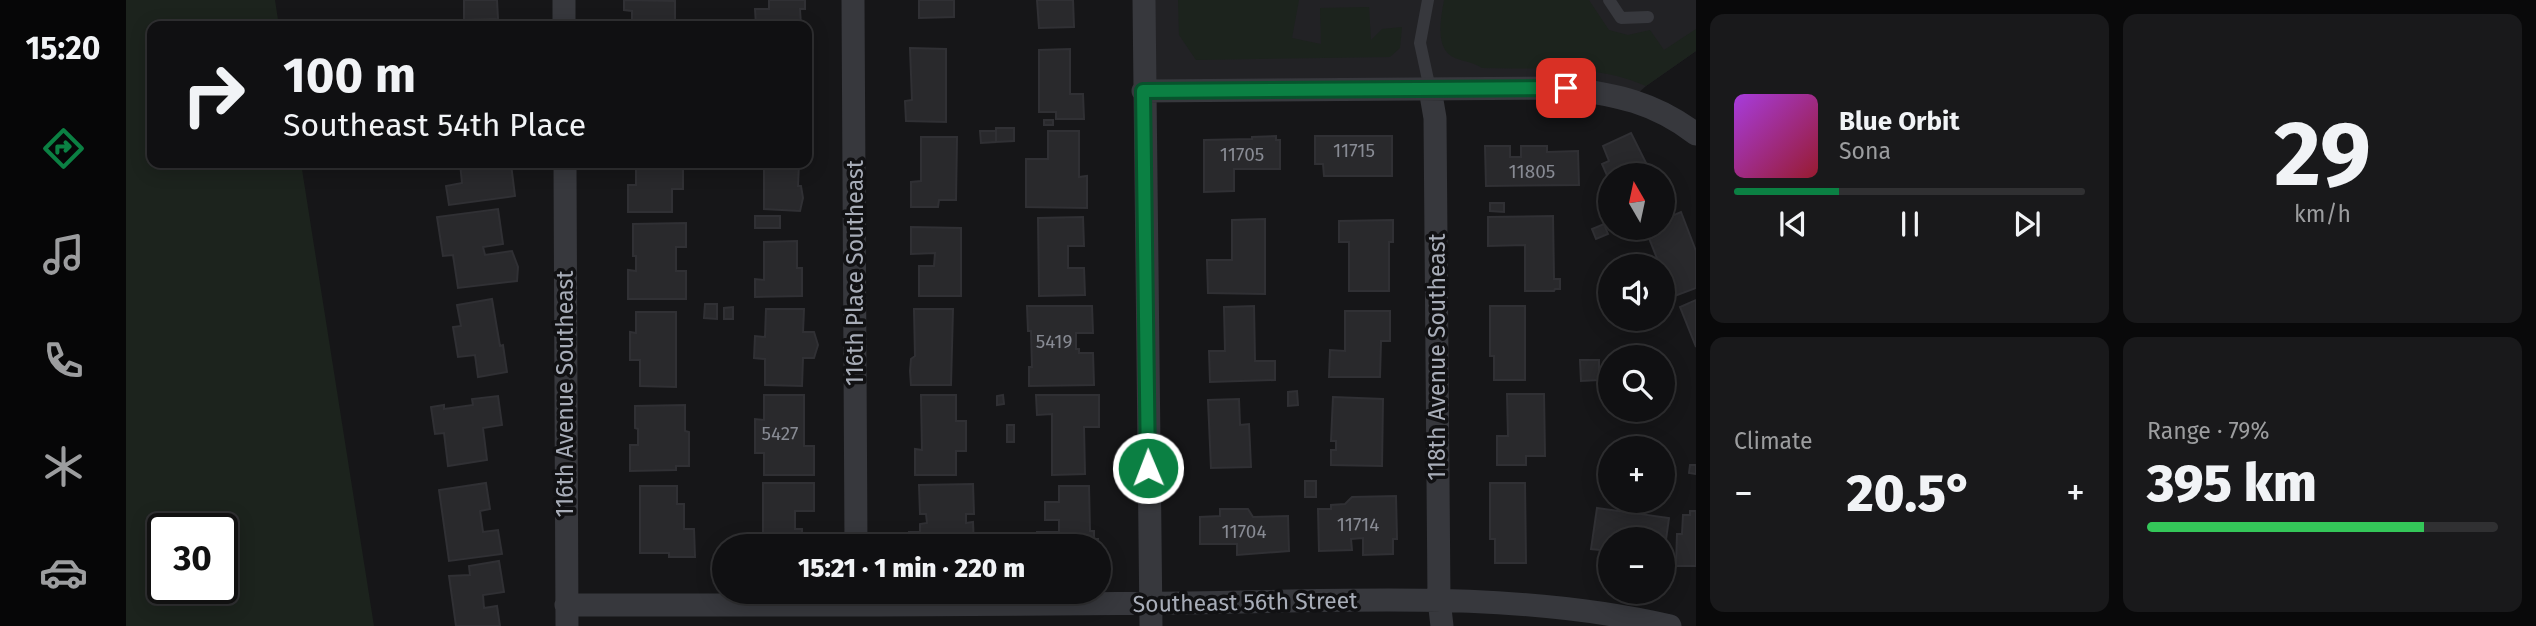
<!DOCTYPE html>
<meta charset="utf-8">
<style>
body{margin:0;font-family:"Fira Sans",sans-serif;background:#19191b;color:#f1f3f6;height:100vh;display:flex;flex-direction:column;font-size:26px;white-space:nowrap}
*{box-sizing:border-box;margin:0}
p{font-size:23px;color:#9c9d9f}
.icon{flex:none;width:38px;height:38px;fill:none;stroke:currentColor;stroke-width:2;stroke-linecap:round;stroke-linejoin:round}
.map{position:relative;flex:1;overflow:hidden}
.sheet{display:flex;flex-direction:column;gap:14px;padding:14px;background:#09090a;width:840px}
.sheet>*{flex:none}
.top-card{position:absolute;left:21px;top:21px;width:665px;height:147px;border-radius:14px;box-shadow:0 4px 18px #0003,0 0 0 2px #303032;background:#101012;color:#f1f3f6;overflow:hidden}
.needle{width:46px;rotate:351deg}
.controls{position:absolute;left:1472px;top:163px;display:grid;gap:14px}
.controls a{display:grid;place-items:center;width:77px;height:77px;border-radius:50%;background:#101012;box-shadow:0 4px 18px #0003,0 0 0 2px #303032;font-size:35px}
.speed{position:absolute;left:21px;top:513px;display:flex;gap:14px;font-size:35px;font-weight:700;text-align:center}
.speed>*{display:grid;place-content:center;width:91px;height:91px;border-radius:50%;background:#101012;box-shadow:0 4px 18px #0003,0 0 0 2px #303032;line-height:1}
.speed .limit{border:4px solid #111;border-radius:10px;background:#fff;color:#111}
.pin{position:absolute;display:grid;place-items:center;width:60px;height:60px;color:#fff;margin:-30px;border-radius:14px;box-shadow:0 4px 10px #0006}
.me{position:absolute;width:77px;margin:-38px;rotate:359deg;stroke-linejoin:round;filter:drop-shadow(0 0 5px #0008)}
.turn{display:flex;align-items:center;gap:24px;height:147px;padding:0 21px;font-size:32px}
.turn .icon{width:91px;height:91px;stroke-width:2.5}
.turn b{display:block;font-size:49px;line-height:60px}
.big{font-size:52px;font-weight:800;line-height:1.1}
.sheet .widget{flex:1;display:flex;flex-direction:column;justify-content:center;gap:10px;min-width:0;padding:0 24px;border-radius:14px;background:#19191b}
.sheet .dial{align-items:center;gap:0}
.dial b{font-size:91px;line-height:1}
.song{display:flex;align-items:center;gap:21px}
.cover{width:84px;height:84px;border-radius:10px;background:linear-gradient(135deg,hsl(280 70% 55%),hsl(350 70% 35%))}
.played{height:7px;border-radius:4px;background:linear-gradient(90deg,#0b8043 30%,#303032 30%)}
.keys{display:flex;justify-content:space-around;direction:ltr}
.heat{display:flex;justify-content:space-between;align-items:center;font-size:38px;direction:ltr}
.charge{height:10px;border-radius:5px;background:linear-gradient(90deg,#34c759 79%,#303032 0)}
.sheet .tiles{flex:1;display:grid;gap:14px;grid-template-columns:repeat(2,1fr)}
.trip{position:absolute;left:586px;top:534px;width:399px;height:70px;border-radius:35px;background:#101012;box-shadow:0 4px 18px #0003,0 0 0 2px #303032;font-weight:800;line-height:70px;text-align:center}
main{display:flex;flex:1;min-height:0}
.dock{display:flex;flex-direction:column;width:126px;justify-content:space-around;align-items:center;background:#060607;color:#9c9d9f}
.dock .icon{width:49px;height:49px}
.dock .active{color:#0b8043}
.dock b{font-size:32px;color:#f1f3f6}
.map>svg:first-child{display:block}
.built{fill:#222225}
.green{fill:#1c231d;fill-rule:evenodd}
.building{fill:#29292c;stroke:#303034;stroke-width:2}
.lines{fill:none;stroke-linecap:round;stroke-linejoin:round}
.lane{stroke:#37383d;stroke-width:12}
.street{stroke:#37383d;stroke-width:23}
.route-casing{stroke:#07532c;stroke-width:18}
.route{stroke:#0b8043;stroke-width:12}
.labels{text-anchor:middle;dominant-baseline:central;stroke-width:7;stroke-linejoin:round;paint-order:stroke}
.number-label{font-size:19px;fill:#888b94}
.street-label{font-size:23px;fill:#a8adb8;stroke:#111113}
</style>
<main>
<nav class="dock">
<b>15:20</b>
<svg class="icon active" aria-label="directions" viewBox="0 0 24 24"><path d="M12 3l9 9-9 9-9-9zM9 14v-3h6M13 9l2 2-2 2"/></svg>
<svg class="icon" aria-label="music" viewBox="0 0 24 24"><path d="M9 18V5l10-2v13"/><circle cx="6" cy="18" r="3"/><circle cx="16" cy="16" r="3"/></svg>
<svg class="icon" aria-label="phone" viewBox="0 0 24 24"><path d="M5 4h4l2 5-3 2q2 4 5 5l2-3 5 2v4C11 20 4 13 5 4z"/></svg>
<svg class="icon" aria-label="climate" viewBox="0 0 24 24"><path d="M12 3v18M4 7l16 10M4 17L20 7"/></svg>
<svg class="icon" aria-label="car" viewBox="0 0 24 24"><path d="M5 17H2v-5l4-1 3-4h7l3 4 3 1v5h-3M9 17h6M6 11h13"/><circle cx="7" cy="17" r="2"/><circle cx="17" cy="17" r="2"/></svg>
</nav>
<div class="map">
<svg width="1570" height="626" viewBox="0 0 1570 626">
<rect width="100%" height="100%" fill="#161618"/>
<path class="built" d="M1018,0H1570V51L1520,86L1506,99L1017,91Z"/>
<path class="green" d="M0,0H149L153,26H26V163H175L248,626H0ZM96,528V588H37V528Z
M1052,0H1173L1166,38L1195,44L1194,8L1243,7L1245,40L1256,29L1276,27L1274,48L1264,57L1070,60L1053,35Z
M1318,0H1463L1483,30L1502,35L1524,30L1538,50L1570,29V51L1520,86C1469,63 1411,70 1356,68C1347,62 1339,62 1329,58C1308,49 1315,18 1318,0Z"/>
<path class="building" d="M338,0H371L372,19L338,20Z
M498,0L549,1V26H506V11L498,10Z
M643,0H679V9H674L675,26H630L629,9H643Z
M793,0H828V17L793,18Z
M911,0H947L948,27L913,28Z
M784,48L820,49V122L780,121L779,101L786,100Z
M944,49V94H957L958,119H930V112H913V50Z
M918,120H927V125H918Z
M870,128H888V141L870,142Z
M854,131H870V142L855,143Z
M922,131H953V177L961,176V208L900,207V159H922Z
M1505,133L1526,175H1484V182L1476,164L1483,161L1477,146Z
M1150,136V140H1154V169H1108V191L1078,192V140L1126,139V137Z
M1189,136H1266V176H1198L1197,164H1189Z
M795,137H831L830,200H813L812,207H785V182L795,181Z
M1359,146H1384V157H1395V146H1421V152L1452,151L1453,185L1360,186Z
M334,163H367V166L385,164L389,196L323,205L320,186L336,183Z
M510,163H557V189H546V212H502V185H510Z
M638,163H673L672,186H675L677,198L674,211L638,209Z
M1484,198V220L1476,202Z
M1364,203H1378V212L1364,211Z
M372,209L377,244L357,247L359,255L386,251L392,267L391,281L332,288L327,255L317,256L311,217Z
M1555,212L1570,251V288L1546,297L1536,273V266H1534L1519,228H1536V220Z
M629,216H654V228H629Z
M1427,216L1428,279H1434V289H1429L1428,291H1399V245L1362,246V217Z
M957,217L958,246H942V268H958L959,295L913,296L912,218Z
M1139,219V294L1082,293L1081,260H1106V220Z
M1267,220V242H1263V291H1223V242H1213V221Z
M560,223V247H550V271H560V299H502V270L510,271V256H507V224Z
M1478,224L1482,234L1470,239L1466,229Z
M785,227L835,228V296H793V266H808L809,253L785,254Z
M671,241V268H676V296L629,297V279L638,280V242Z
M366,299L374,346L377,345L381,372L352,377L349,355L332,357L327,327L335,326L331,305Z
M1570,300V347L1554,307Z
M579,304H591V319L578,318Z
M901,306H966L967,333H950V349H953V353H967L968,385L903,386V367H906L905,331H902Z
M1128,306L1129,361H1149V380L1084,382L1083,351H1099L1098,307Z
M1364,306H1399V380H1368V356H1364Z
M607,307V319H598V308Z
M640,309H678L677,332H688L692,345L688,358H677L676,386L639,385V359L628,358L629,336L639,337Z
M788,309H827L825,385H785L784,371L785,359L789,356Z
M1219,311H1264V341H1255L1254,377H1203L1204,350L1219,351Z
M510,312H550V387L514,386V360H504V332L510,333Z
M1454,360H1473V380L1455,381Z
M1171,391L1172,405L1162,406V392Z
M1381,394H1418L1419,456H1400V465H1371V436H1382Z
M638,395H678V446H688V475H638V453H629V419L638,420Z
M795,395H830V421H840V451H830V475H789V449L796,450Z
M877,395L878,404L871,405V396Z
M910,395H973V427H958L959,474L926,475V414L911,415Z
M372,396L376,425L357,428L361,460L322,466L318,433L309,434L305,407L318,405V409L347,405L346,399Z
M1207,397L1257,399L1256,466L1205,465V450H1210V441H1205Z
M1113,399L1114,425L1123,424L1125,467L1085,468L1082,400Z
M559,405V431L563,432V466H550V470L504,471V445H512V429L509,428V406Z
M881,425H888V442H881Z
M1564,465H1570V474L1563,473Z
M1179,481H1190V497H1179Z
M360,483L364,509L354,511L357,532L372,530L376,554L323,561L313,490Z
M637,483H688V511H669V529H676V546H637Z
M1364,483H1399L1400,563H1369V539H1364Z
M847,484L848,514H840V523L847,522L848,546H783V532H794V524L801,523L800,514H794L793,485Z
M514,486H551V504H558V529H568L569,557H543V553H514Z
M933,486H963L964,531H968V539H972V546H911V532H933V520H919V502H933Z
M1270,496L1271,539H1267V554L1237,555V538L1225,539L1226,550L1193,551L1192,509H1205V505L1219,504L1226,497Z
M1471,508L1543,518L1538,554L1536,539H1484V551L1465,549Z
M1094,509H1122L1127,517L1162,516L1163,551L1111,555V544H1074V517L1094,516Z
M1564,511H1570V566H1550L1551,534H1556L1557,515H1564Z
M373,561L378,592L357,595L358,608L371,606L374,626H330L323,576L344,575L343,566Z"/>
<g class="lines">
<path class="lane" d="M1302,0L1294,43L1304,89
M1483,0L1495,18L1522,17"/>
<path class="street" d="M438,0V26
M727,0L730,546
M1018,0L1025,626
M1304,89L1309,118L1313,600L1316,626
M1017,91L1440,88C1491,95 1528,102 1570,134
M439,163L441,626
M440,605C647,606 855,605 1062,603C1223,601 1387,590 1544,626"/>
</g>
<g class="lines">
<g class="route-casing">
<path id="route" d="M1022,468L1017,91L1440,88"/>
</g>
<use href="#route" class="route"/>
</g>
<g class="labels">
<g class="number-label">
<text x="1228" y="150">11715</text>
<text x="1116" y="154">11705</text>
<text x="1406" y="171">11805</text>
<text x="928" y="341">5419</text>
<text x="654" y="433">5427</text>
<text x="1232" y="524">11714</text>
<text x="1118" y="531">11704</text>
</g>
<g class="street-label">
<text transform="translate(729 273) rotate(-90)">116th Place Southeast</text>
<text transform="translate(1311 357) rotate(-90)">118th Avenue Southeast</text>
<text transform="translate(439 394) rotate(-90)">116th Avenue Southeast</text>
<text transform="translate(1119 602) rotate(-1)">Southeast 56th Street</text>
</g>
</g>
</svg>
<div class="controls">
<a><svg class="needle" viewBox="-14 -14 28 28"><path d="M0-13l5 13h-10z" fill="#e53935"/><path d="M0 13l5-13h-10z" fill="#9c9d9f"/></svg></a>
<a><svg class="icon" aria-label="sound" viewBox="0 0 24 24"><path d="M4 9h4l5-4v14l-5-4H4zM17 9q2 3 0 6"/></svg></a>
<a><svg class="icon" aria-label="search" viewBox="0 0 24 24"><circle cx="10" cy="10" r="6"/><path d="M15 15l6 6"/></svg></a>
<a>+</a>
<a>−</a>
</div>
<div class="speed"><div class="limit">30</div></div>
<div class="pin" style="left:1440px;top:88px;background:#d93025"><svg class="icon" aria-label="arrive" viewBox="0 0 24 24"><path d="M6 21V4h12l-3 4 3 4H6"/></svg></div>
<svg class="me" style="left:1022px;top:468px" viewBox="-20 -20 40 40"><circle r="17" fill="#0b8043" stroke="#fff" stroke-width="3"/><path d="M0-11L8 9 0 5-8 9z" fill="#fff"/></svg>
<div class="trip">15:21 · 1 min · 220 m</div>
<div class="top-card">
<div class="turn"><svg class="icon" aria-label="right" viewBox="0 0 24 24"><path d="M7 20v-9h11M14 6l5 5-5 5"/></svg><div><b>100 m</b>Southeast 54th Place</div></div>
</div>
</div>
<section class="sheet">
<div class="tiles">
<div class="widget">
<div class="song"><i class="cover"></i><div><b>Blue Orbit</b><p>Sona</p></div></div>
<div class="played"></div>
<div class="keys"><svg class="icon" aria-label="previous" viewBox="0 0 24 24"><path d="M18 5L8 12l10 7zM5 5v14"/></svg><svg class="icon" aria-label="pause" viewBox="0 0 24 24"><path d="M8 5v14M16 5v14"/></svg><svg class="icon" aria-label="next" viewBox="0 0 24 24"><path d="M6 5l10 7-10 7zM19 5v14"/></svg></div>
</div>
<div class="widget dial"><b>29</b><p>km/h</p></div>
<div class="widget"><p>Climate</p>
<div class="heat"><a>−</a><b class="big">20.5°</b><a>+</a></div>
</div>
<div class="widget"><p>Range · 79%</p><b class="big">395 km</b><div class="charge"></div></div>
</div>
</section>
</main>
